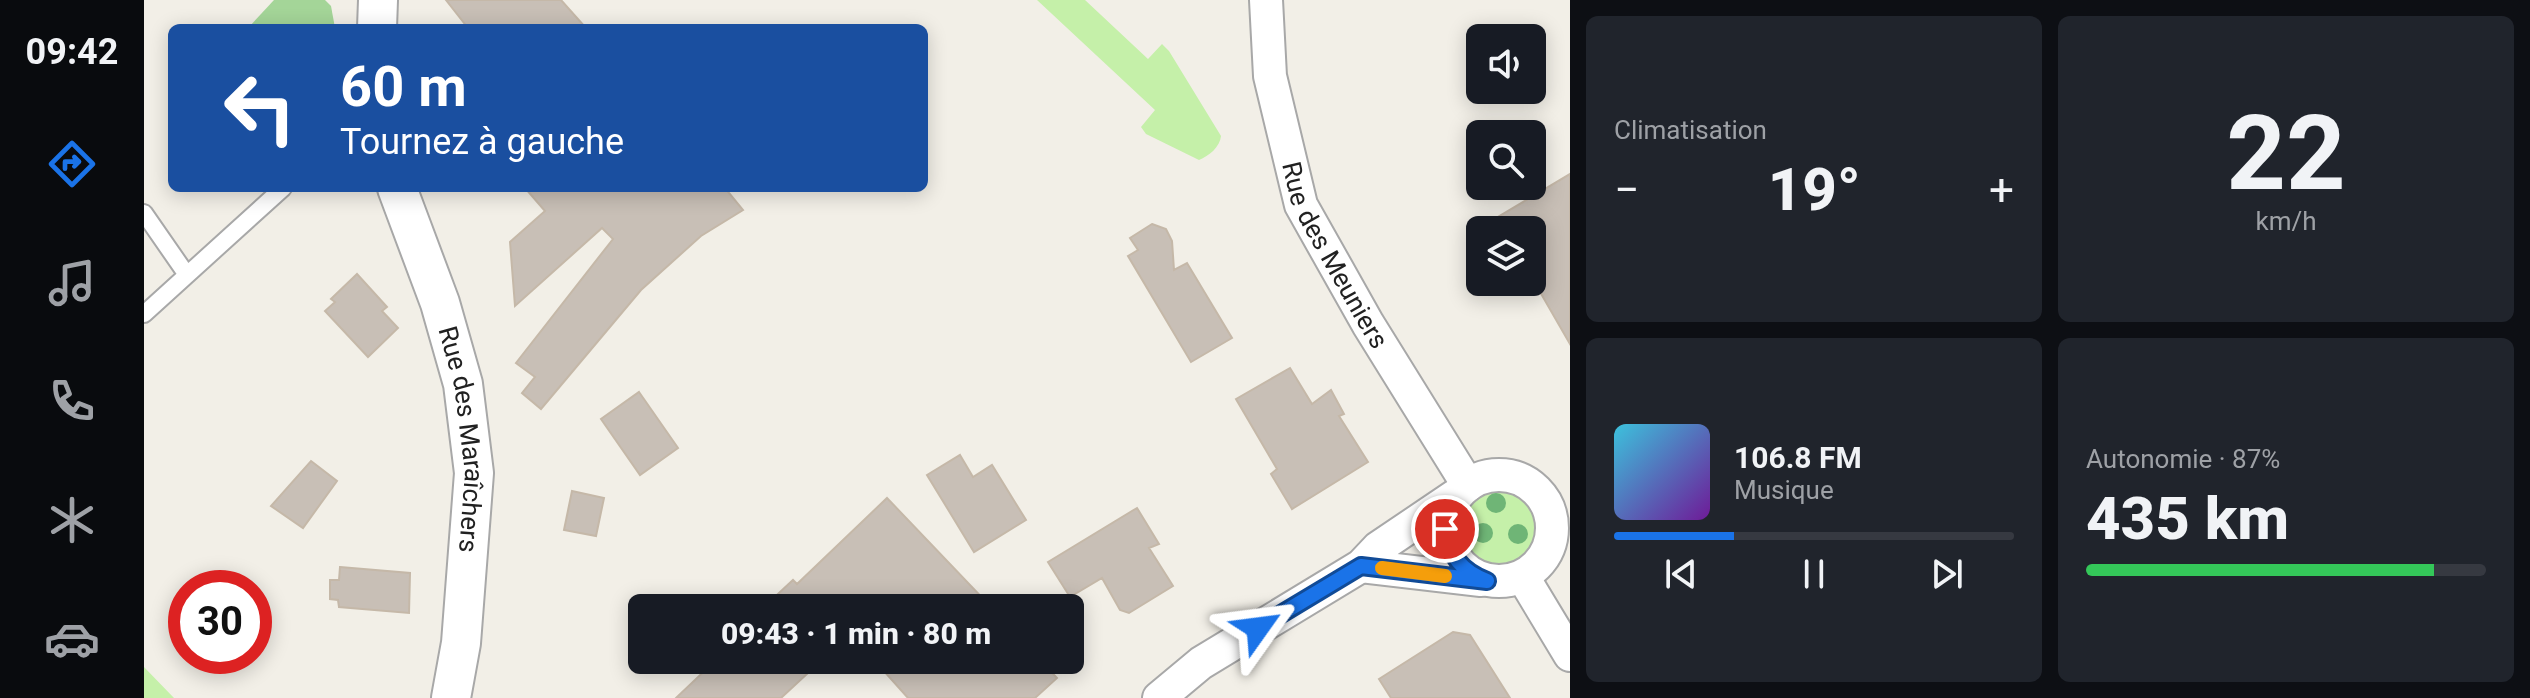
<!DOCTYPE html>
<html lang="fr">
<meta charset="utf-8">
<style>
body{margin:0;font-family:Roboto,sans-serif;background:#20242c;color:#f1f3f6;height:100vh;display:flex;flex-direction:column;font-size:30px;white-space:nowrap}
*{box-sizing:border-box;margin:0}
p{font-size:26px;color:#9ea1a6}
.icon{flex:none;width:44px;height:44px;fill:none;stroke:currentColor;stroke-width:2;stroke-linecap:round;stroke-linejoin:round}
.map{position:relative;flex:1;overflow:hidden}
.sheet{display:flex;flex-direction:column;gap:16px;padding:16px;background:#0d0f14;width:960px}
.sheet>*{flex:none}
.top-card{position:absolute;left:24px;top:24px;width:760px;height:168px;border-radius:12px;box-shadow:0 4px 20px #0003;background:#1a4fa0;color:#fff;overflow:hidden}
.buttons{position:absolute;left:1322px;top:24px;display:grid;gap:16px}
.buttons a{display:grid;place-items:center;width:80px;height:80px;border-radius:12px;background:#171b24;box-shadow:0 4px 20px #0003;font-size:40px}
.speed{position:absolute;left:24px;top:570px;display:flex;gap:16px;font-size:40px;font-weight:700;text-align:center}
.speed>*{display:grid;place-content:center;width:104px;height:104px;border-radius:50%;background:#171b24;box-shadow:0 4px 20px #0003;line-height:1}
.speed .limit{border:12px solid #d22;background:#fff;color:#111}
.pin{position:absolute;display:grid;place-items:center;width:68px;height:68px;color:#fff;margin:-34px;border:4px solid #fff;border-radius:50%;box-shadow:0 2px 8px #0007}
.me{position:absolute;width:88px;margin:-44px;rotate:59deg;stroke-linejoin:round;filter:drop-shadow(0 0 6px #0008)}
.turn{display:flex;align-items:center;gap:28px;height:168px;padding:0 40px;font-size:36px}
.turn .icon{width:104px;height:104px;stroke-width:2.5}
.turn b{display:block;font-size:56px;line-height:68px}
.big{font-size:60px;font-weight:800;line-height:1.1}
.sheet .tile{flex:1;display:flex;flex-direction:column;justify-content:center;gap:12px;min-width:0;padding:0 28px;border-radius:12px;background:#20242c}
.sheet .dial{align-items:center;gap:0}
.dial b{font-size:104px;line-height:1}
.song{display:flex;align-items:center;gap:24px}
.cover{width:96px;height:96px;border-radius:12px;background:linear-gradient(135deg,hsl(190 70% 55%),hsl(280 70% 35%))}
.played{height:8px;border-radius:4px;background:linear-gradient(90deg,#1a73e8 30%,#363941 30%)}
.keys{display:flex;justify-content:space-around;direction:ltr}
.heat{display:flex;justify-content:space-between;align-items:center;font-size:44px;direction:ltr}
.charge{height:12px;border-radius:6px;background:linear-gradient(90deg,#34c759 87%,#363941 0)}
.sheet .tiles{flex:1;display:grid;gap:16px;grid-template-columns:repeat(2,1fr)}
.trip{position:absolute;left:484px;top:594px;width:456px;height:80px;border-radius:12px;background:#171b24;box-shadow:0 4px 20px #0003;font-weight:800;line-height:80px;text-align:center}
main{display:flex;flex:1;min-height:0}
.menu{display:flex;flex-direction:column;width:144px;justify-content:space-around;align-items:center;background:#090b0e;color:#9ea1a6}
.menu .icon{width:56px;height:56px}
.menu .selected{color:#1a73e8}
.menu b{font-size:36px;color:#f1f3f6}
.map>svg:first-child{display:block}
.grass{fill:#c5f0a9}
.forest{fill:#a4d598}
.building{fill:#c8bfb6;stroke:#c5b8a8;stroke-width:2}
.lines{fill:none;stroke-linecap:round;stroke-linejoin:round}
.service-casing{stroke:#a8a8a8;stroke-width:20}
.minor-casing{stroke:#a8a8a8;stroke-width:36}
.tertiary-casing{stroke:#a8a8a8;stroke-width:42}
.service{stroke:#fff;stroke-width:16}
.minor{stroke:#fff;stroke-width:32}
.tertiary{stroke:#fff;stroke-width:38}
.tree{fill:#6fb576}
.route-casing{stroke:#114b97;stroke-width:20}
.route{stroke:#1a73e8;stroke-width:14}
.slow{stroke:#f59e0b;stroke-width:14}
.labels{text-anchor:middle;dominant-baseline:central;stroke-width:8;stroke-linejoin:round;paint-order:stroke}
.street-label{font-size:26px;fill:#212121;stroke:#fff}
</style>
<main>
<nav class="menu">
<b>09:42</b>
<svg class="icon selected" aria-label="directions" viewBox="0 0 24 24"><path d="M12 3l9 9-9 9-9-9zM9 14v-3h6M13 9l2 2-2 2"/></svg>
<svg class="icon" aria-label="music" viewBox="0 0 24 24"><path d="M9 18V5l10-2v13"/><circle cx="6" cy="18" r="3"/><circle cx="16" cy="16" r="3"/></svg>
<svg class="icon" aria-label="phone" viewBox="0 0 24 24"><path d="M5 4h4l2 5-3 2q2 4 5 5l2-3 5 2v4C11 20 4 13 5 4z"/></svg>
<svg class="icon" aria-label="climate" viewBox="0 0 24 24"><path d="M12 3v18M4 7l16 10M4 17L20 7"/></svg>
<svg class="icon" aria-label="car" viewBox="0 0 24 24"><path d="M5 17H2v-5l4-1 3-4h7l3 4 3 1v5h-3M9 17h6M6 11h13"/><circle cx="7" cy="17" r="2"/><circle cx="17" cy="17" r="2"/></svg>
</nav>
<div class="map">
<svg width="1426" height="698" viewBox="0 0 1426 698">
<rect width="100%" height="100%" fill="#f2efe7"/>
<path class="grass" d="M893,0H941L1004,59L1018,44L1025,51L1077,136C1076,147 1065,156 1055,160L1002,134L997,127L1011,110Z
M1312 527a43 43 0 1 1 86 0a43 43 0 1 1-86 0Z
M0,667L30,698H0Z"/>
<path class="forest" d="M130,0H181L187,6L191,28H104Z"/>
<path class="building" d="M302,0H417L442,28H324Z
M1426,174V344L1388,278V230H1332Z
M381,188H581L599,210L557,236L497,290L397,409L378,393L391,377L372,363L469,239L458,228L371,306L366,242L401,211Z
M1008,224L1022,229L1028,241L1030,270L1043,263L1088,338L1047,362L984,256L994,250L986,238Z
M213,274L243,307L238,311L254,328L224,357L181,311L191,302L187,299Z
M1146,368L1168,404L1187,390L1200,414L1195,416L1224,462L1148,509L1127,474L1133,469L1092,399Z
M495,392L534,448L496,475L457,419Z
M816,455L829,477L848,465L882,520L830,552L783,475Z
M167,461L193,481L159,528L127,506Z
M428,491L460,498L452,536L420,530Z
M743,498L848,608H619L649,580L653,584Z
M993,508L1015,544L1005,548L1029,586L985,613L976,610L958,578L926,597L904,562Z
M196,567L266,573L265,613L195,607L194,600L186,599V580H195Z
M1309,632L1326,635L1366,698H1247L1235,679Z
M572,660H678L637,698H532Z
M730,660H896L913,678L891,698H764Z"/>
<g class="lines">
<g class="service-casing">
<path id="service" d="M0,213L43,275
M0,314L139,188"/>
</g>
<g class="minor-casing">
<g id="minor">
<path id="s1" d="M1122,0L1126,76L1157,205L1224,324L1324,485"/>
<circle cx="1355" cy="528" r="53"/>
<path d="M1217,566L1337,580"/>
<path d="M1379,577L1426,655"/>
<path d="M1015,698L1057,663L1217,566L1234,548L1311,496"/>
</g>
</g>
<g class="tertiary-casing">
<g id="tertiary">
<path d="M233,28L234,0"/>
<path id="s2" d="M253,188L296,303L319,384L330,473L317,643L307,698"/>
</g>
</g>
<use href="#service" class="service"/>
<use href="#minor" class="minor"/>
<use href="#tertiary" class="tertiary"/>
</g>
<g class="tree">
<circle cx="1352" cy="503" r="10"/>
<circle cx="1339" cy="533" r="10"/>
<circle cx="1374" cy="534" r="10"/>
</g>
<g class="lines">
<g class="route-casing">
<path id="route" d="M1114,628L1217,566L1343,581C1317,571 1306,556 1301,529"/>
</g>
<use href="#route" class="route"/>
<path class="slow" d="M1238,568L1301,576"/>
</g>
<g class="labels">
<g class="street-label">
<text stroke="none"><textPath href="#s1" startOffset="268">Rue des Meuniers</textPath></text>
<text stroke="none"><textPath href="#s2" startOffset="262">Rue des Maraîchers</textPath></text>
</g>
</g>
</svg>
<div class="buttons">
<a><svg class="icon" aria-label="sound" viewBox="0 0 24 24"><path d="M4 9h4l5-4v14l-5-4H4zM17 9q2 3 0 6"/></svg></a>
<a><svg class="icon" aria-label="search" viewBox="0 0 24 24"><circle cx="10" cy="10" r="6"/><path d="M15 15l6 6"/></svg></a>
<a><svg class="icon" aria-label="layers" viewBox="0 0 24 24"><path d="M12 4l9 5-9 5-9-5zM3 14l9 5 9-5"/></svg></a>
</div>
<div class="speed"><div class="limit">30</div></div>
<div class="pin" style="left:1301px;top:529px;background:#d93025"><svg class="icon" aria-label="arrive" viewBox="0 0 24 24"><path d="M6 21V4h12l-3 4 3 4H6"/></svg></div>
<svg class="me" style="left:1114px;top:628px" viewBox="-20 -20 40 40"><path d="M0-17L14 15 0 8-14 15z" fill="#1a73e8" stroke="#fff" stroke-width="4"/></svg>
<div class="trip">09:43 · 1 min · 80 m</div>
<div class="top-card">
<div class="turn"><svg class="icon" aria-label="left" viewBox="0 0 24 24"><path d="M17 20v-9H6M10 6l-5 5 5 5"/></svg><div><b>60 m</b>Tournez à gauche</div></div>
</div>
</div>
<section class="sheet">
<div class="tiles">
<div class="tile"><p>Climatisation</p>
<div class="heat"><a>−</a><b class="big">19°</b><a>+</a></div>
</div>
<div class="tile dial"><b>22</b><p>km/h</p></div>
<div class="tile">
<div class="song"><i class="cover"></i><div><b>106.8 FM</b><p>Musique</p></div></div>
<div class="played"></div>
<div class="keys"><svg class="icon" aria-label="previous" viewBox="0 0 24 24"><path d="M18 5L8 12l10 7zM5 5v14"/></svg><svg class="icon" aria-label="pause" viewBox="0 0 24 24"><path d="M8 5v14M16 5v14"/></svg><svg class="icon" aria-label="next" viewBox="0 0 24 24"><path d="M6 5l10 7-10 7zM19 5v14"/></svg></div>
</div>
<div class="tile"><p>Autonomie · 87%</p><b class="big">435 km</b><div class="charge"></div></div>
</div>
</section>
</main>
